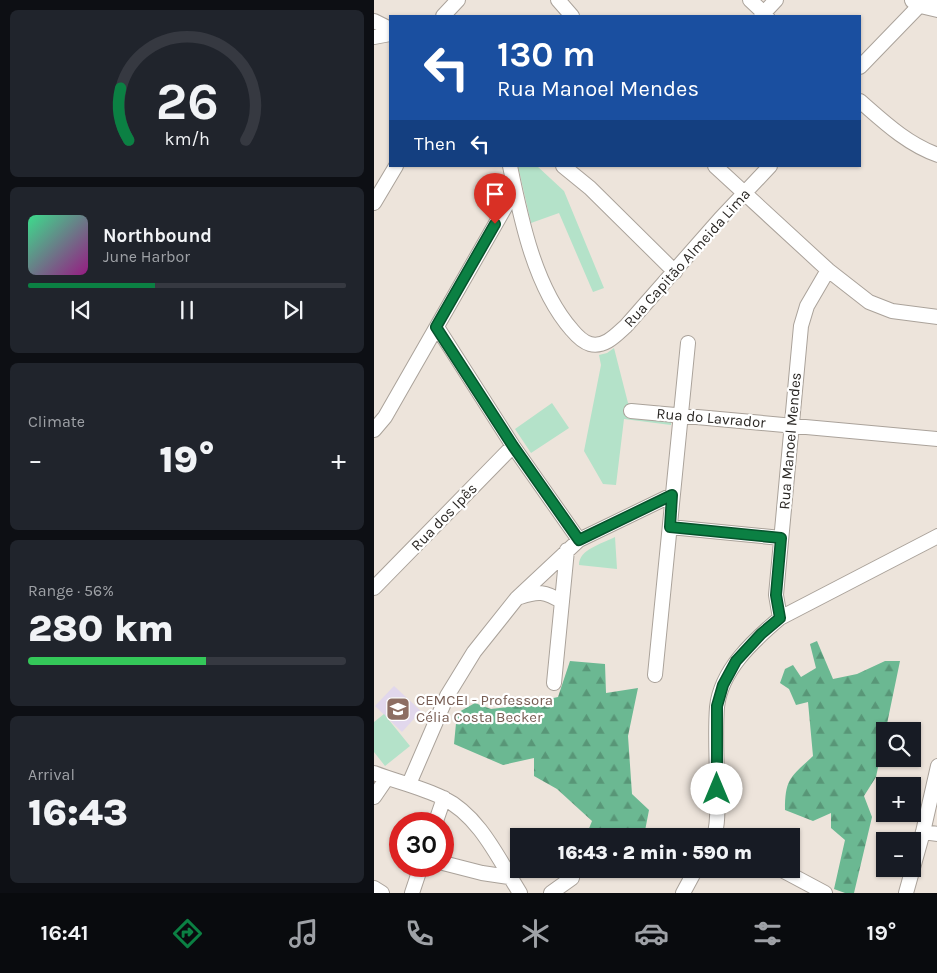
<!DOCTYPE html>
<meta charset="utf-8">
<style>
body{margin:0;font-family:Karla,sans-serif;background:#20242c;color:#f1f3f6;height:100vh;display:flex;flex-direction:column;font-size:19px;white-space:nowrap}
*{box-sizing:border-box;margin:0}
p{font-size:16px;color:#9ea1a6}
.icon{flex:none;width:28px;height:28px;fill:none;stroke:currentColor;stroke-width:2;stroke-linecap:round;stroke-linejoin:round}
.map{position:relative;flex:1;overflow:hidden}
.panel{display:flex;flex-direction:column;gap:10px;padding:10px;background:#0d0f14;width:374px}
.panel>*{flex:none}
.guide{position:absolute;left:15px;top:15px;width:472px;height:152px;border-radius:0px;box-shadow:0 1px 4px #0004;background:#1a4fa0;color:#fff;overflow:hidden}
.buttons{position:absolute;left:502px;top:722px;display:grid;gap:10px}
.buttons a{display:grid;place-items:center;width:45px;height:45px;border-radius:0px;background:#171b24;box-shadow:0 1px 4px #0004;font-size:25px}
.speed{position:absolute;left:15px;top:812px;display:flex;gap:10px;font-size:25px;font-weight:700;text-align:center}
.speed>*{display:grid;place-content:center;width:65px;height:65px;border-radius:50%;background:#171b24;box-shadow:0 1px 4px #0004;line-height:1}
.speed .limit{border:8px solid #d22;background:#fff;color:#111}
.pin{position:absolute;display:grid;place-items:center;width:42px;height:42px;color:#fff;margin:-51px -21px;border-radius:50% 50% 50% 0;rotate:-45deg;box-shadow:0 0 5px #0007}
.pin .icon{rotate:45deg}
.me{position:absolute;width:55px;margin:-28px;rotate:0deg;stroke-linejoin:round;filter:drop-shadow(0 0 4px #0008)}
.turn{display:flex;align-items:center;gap:18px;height:105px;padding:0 25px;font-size:22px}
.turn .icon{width:65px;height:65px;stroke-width:2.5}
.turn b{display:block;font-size:35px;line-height:42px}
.then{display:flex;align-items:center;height:48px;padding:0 25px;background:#0003;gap:10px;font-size:19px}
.big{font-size:38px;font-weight:800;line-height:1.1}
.panel .card{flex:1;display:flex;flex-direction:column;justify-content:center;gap:8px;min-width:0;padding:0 18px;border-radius:8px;background:#20242c}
.panel .dial{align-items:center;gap:0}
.dial svg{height:130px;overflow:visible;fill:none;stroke:#363941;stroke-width:7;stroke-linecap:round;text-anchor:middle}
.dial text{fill:#f1f3f6;stroke:none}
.song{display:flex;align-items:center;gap:15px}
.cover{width:60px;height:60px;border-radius:8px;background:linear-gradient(135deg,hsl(150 70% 55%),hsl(310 70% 35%))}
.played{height:5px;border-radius:2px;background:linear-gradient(90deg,#0b8043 40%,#363941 40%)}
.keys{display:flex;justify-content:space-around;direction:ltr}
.heat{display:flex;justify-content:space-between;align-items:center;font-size:28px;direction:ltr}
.charge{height:8px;border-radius:4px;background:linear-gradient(90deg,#34c759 56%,#363941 0)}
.trip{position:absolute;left:136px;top:828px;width:290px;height:50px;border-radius:0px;background:#171b24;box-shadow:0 1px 4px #0004;font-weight:800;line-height:50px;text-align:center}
.tab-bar{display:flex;height:80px;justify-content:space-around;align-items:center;background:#090b0e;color:#9ea1a6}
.tab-bar .icon{width:35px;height:35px}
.tab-bar .selected{color:#0b8043}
.tab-bar b{font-size:22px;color:#f1f3f6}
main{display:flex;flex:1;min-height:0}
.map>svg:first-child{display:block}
.education{fill:#e1d7ec}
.forest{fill:url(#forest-firs)}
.park{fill:#b4e2c9}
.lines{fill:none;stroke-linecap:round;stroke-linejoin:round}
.minor-casing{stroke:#aaa29a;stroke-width:16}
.major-casing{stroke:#aaa29a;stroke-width:20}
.minor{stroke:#fff;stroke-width:14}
.major{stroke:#fff;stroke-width:18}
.route-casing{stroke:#07532c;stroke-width:12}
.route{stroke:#0b8043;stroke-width:9}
.labels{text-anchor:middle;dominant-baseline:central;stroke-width:4.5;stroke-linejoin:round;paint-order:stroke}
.street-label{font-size:15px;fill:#2b2825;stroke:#fff}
.education-label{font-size:15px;fill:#785e54;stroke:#fff;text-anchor:start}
</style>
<main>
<section class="panel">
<div class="card dial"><svg viewBox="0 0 100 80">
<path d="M14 69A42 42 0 1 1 86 69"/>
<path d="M14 69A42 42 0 0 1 9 37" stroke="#0b8043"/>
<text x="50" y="56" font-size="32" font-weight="700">26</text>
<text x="50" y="72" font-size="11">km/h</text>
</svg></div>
<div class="card">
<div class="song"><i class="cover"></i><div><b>Northbound</b><p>June Harbor</p></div></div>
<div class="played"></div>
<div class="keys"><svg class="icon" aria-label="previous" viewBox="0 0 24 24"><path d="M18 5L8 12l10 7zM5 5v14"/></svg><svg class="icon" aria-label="pause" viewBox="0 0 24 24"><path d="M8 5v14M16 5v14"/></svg><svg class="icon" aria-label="next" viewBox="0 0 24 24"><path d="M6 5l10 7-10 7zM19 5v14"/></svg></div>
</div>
<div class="card"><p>Climate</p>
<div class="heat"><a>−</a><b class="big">19°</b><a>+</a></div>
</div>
<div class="card"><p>Range · 56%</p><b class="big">280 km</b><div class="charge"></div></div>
<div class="card"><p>Arrival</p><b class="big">16:43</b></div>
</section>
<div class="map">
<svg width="564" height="893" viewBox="0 0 564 893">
<defs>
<pattern id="forest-firs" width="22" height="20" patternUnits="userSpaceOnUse" patternTransform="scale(1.25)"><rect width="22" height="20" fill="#6bb892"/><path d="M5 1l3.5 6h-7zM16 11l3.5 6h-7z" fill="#589677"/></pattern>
</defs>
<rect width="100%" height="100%" fill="#ede4db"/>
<path class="education" d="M20,686L47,711L28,732L1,706Z"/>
<path class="forest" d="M443,641L459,679L483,674L511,661H526L502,777L490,796L498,817L480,893H471L460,889L471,840L457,828V813L439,821L411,810C411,778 417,777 439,756L434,702L422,705L415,689L406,683L411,669L419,665L427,677L442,668L436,644Z
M196,661L231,664L232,693L264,688L254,736L258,794L275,810L270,836H212L218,821L183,789L160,776V758L129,765L80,744L83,713L101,703L117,709L143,706L184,697Z"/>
<path class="park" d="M144,166H163L190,191L230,288L219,292L185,213L157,223Z
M240,348L254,403L298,408L297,425L250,419L242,485L229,484L210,451L227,365L225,355L233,353Z
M178,403L195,428L157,453L141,429Z
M241,537L243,569L205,565C205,549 228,544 241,537Z
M10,714L36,746L11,766L0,752V722Z"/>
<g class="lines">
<g class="minor-casing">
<path id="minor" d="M184,0L198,16
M376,0L393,16
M69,16L84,0
M387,16L402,0
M0,21L16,29
M0,37L16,34
M486,67L547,4
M486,101C510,122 533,144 564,155
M136,166C147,220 161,288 198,330C203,336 209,342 216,344C231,348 243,334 252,326L346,219L396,166
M189,166L216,188L301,272
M341,166L454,270L495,302L518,311L564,317
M0,203L22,166
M63,327L139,446L205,540
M257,411L564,439
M0,430L11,417L141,190
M296,527L407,538
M0,588L139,446
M146,597C164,591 171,591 188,602
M406,618L402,595L427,326L433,306L454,270
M281,675L314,343
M180,683L193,550
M0,773C23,782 47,787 69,798C106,816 125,860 146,893
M35,784L73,696L100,652L143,598L205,540L298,495
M0,797L13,778
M61,824L70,798
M549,832L564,834
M340,836C345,822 343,802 343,787C343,761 341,733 343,707C347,670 379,641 406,618L564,536
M69,863L108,873L135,877
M406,869L451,893
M0,888L8,893
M38,893L47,866
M177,893L198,878
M309,893L322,869
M532,893L549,832L564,766"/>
</g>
<g class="major-casing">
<path id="major" d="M540,0L547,4L564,8"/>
</g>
<use href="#minor" class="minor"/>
<use href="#major" class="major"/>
</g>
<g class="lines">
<g class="route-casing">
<path id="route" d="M121,224L62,327L139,446L205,540L298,495L296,527L407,538L402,595L406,618L387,634L362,661L349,685L343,706V789"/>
</g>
<use href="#route" class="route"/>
</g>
<defs>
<g id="school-square" transform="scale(1.25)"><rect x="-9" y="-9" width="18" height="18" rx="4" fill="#8d6e63" stroke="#fff"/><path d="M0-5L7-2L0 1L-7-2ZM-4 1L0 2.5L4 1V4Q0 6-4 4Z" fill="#fff"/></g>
</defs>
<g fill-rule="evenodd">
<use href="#school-square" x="24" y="709"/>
</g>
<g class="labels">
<g class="street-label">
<text transform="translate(313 258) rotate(-48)">Rua Capitão Almeida Lima</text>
<text transform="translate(337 418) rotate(5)">Rua do Lavrador</text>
<text transform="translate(416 441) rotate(-85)">Rua Manoel Mendes</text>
<text transform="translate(70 517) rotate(-46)">Rua dos Ipês</text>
</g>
<g class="education-label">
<text x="42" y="700">CEMCEI - Professora<tspan x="42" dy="17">Célia Costa Becker</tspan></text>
</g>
</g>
</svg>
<div class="buttons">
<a><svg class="icon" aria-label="search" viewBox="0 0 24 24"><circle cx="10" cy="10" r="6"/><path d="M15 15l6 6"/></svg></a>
<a>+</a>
<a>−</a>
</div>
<div class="speed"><div class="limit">30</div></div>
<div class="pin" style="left:121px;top:224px;background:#d93025"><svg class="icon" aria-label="arrive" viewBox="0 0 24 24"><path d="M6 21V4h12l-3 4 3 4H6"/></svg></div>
<svg class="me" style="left:343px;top:789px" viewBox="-20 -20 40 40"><circle r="19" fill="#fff"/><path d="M0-13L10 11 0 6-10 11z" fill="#0b8043"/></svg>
<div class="trip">16:43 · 2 min · 590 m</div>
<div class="guide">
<div class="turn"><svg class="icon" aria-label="left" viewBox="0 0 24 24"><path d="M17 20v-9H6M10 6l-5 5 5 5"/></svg><div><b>130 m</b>Rua Manoel Mendes</div></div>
<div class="then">Then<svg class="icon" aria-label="left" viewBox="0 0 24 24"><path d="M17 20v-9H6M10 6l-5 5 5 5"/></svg></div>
</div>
</div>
</main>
<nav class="tab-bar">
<b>16:41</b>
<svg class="icon selected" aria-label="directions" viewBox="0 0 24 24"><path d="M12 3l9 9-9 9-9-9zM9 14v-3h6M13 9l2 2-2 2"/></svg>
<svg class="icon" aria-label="music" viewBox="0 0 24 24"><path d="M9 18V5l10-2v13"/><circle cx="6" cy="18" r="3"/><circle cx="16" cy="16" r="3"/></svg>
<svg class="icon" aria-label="phone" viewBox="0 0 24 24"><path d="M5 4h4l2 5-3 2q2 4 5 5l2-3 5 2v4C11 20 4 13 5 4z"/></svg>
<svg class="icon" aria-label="climate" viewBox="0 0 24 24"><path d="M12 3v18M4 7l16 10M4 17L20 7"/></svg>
<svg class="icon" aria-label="car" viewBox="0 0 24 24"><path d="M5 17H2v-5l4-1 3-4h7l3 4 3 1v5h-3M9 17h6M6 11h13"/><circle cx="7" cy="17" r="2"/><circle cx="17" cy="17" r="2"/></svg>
<svg class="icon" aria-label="filters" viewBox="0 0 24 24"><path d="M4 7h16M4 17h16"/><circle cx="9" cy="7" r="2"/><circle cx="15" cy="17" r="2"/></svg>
<b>19°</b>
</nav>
